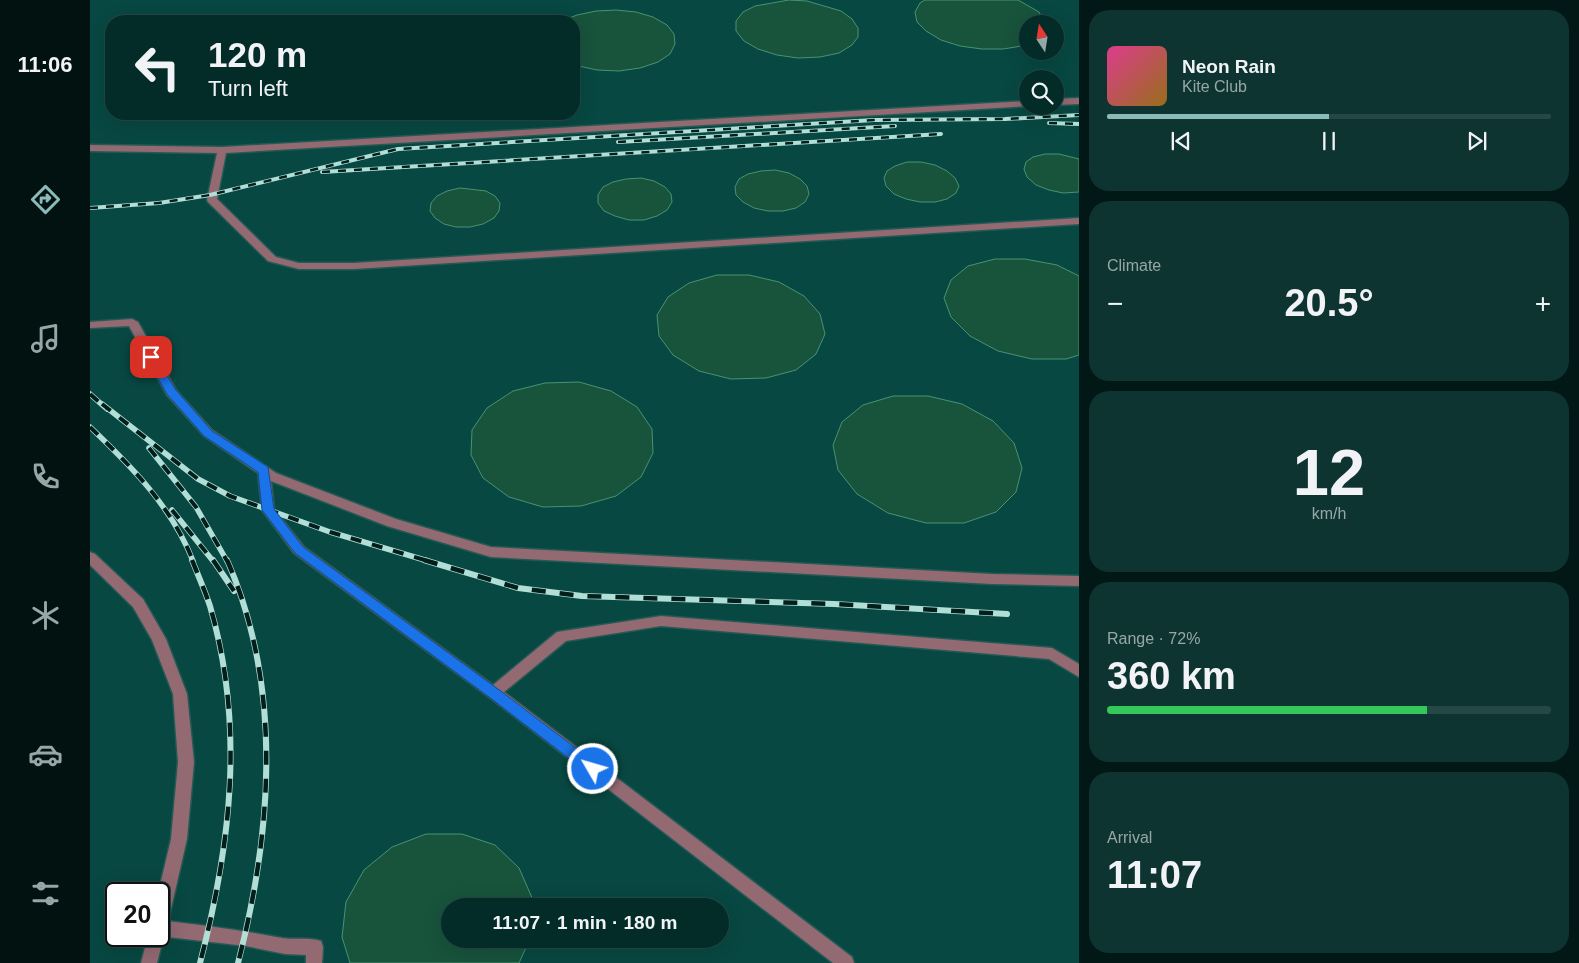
<!DOCTYPE html>
<meta charset="utf-8">
<style>
body{margin:0;font-family:Helvetica,sans-serif;background:#0d3430;color:#f1f3f6;height:100vh;display:flex;flex-direction:column;font-size:19px;white-space:nowrap}
*{box-sizing:border-box;margin:0}
p{font-size:16px;color:#97a7a8}
.icon{flex:none;width:28px;height:28px;fill:none;stroke:currentColor;stroke-width:2;stroke-linecap:round;stroke-linejoin:round}
.map{position:relative;flex:1;overflow:hidden}
.sheet{display:flex;flex-direction:column;gap:10px;padding:10px;background:#021816;width:500px}
.sheet>*{flex:none}
.hud{position:absolute;left:15px;top:15px;width:475px;height:105px;border-radius:20px;box-shadow:0 5px 20px #0002,0 0 0 1px #244845;background:#032c28;color:#f1f3f6;overflow:hidden}
.needle{width:32px;rotate:348deg}
.fabs{position:absolute;left:929px;top:15px;display:grid;gap:10px}
.fabs a{display:grid;place-items:center;width:45px;height:45px;border-radius:50%;background:#032c28;box-shadow:0 5px 20px #0002,0 0 0 1px #244845;font-size:25px}
.speed{position:absolute;left:15px;top:882px;display:flex;gap:10px;font-size:25px;font-weight:700;text-align:center}
.speed>*{display:grid;place-content:center;width:65px;height:65px;border-radius:50%;background:#032c28;box-shadow:0 5px 20px #0002,0 0 0 1px #244845;line-height:1}
.speed .limit{border:2px solid #111;border-radius:8px;background:#fff;color:#111}
.pin{position:absolute;display:grid;place-items:center;width:42px;height:42px;color:#fff;margin:-21px;border-radius:10px;box-shadow:0 2px 8px #0006}
.me{position:absolute;width:55px;margin:-28px;rotate:308deg;stroke-linejoin:round;filter:drop-shadow(0 0 4px #0008)}
.turn{display:flex;align-items:center;gap:18px;height:105px;padding:0 20px;font-size:22px}
.turn .icon{width:65px;height:65px;stroke-width:2.5}
.turn b{display:block;font-size:35px;line-height:42px}
.big{font-size:38px;font-weight:600;line-height:1.1}
.sheet .tile{flex:1;display:flex;flex-direction:column;justify-content:center;gap:8px;min-width:0;padding:0 18px;border-radius:20px;background:#0d3430}
.sheet .dial{align-items:center;gap:0}
.dial b{font-size:65px;line-height:1}
.song{display:flex;align-items:center;gap:15px}
.cover{width:60px;height:60px;border-radius:8px;background:linear-gradient(135deg,hsl(330 70% 55%),hsl(40 70% 35%))}
.played{height:5px;border-radius:2px;background:linear-gradient(90deg,#8bbbb9 50%,#244845 50%)}
.keys{display:flex;justify-content:space-around;direction:ltr}
.heat{display:flex;justify-content:space-between;align-items:center;font-size:28px;direction:ltr}
.charge{height:8px;border-radius:4px;background:linear-gradient(90deg,#34c759 72%,#244845 0)}
.trip{position:absolute;left:351px;top:898px;width:288px;height:50px;border-radius:25px;background:#032c28;box-shadow:0 5px 20px #0002,0 0 0 1px #244845;font-weight:600;line-height:50px;text-align:center}
main{display:flex;flex:1;min-height:0}
.tabs{display:flex;flex-direction:column;width:90px;justify-content:space-around;align-items:center;background:#011210;color:#97a7a8}
.tabs .icon{width:35px;height:35px}
.tabs .on{color:#8bbbb9}
.tabs b{font-size:22px;color:#f1f3f6}
.map>svg:first-child{display:block}
.built{fill:#084842;fill-rule:evenodd}
.building{fill:#18533c;stroke:#489373}
.lines{fill:none;stroke-linecap:round;stroke-linejoin:round}
.lane-casing{stroke:#255a54;stroke-width:3}
.street-casing{stroke:#255a54;stroke-width:3}
.lane{fill:#936972;fill-rule:evenodd}
.street{fill:#936972;fill-rule:evenodd}
.rail-far2-casing{stroke:#b1ded6;stroke-width:4}
.rail-far1-casing{stroke:#b1ded6;stroke-width:5.5}
.rail-casing{stroke:#b1ded6;stroke-width:6}
.rail-far2{stroke:#021f1c;stroke-width:2.5;stroke-dasharray:8;stroke-linecap:butt}
.rail-far1{stroke:#021f1c;stroke-width:4;stroke-dasharray:11;stroke-linecap:butt}
.rail{stroke:#021f1c;stroke-width:4.5;stroke-dasharray:14;stroke-linecap:butt}
.route{fill:#1a73e8;stroke:#114b97}
</style>
<main>
<nav class="tabs">
<b>11:06</b>
<svg class="icon on" aria-label="directions" viewBox="0 0 24 24"><path d="M12 3l9 9-9 9-9-9zM9 14v-3h6M13 9l2 2-2 2"/></svg>
<svg class="icon" aria-label="music" viewBox="0 0 24 24"><path d="M9 18V5l10-2v13"/><circle cx="6" cy="18" r="3"/><circle cx="16" cy="16" r="3"/></svg>
<svg class="icon" aria-label="phone" viewBox="0 0 24 24"><path d="M5 4h4l2 5-3 2q2 4 5 5l2-3 5 2v4C11 20 4 13 5 4z"/></svg>
<svg class="icon" aria-label="climate" viewBox="0 0 24 24"><path d="M12 3v18M4 7l16 10M4 17L20 7"/></svg>
<svg class="icon" aria-label="car" viewBox="0 0 24 24"><path d="M5 17H2v-5l4-1 3-4h7l3 4 3 1v5h-3M9 17h6M6 11h13"/><circle cx="7" cy="17" r="2"/><circle cx="17" cy="17" r="2"/></svg>
<svg class="icon" aria-label="filters" viewBox="0 0 24 24"><path d="M4 7h16M4 17h16"/><circle cx="9" cy="7" r="2"/><circle cx="15" cy="17" r="2"/></svg>
</nav>
<div class="map">
<svg width="989" height="963" viewBox="0 0 989 963">
<rect width="100%" height="100%" fill="#043b35"/>
<path class="built" d="M0,0H989V963H0ZM21,21H484V114H21ZM938,24H965V51H938ZM938,79H965V106H938ZM26,894H69V936H26ZM360,906H630V939H360Z"/>
<path class="building" d="M699,0L717,1L751,11L762,19L768,28V37L762,45L749,53L730,57L708,58L687,55L668,49L654,41L646,31V21L653,12L665,6Z
M835,0H928L949,12L955,24H938V44L932,46L913,49H892L870,46L851,40L836,31L827,22L825,12L830,3Z
M526,10L546,12L563,17L577,25L584,34L585,44L580,54L568,62L550,68L529,71L507,70L484,65V21H472L487,15L506,11Z
M343,17L373,21H309L322,18Z
M955,154H969L989,159V192L973,193L959,190L946,185L937,177L934,169L936,162L943,157Z
M817,162H831L845,165L857,171L865,178L869,186L866,193L857,199L845,202H830L816,199L804,194L796,186L794,178L797,171L805,166Z
M685,170L699,173L710,179L717,186L719,194L715,202L706,208L693,211H678L664,208L653,202L646,195L645,187L649,179L658,174L671,171Z
M551,178L564,181L575,187L581,194L582,202L577,210L567,216L554,220H539L525,216L514,211L508,203V195L513,187L523,182L536,179Z
M370,188L396,191L405,196L410,203L409,211L404,218L393,224L380,227H366L354,224L345,218L340,211L341,203L347,196L357,191Z
M905,259H935L967,265L989,276V355L976,359H942L908,351L880,336L861,317L854,298L861,280L878,266Z
M627,275H659L689,282L714,296L730,314L735,334L726,354L706,370L676,378L641,379L609,371L583,355L569,336L567,315L578,297L599,283Z
M489,382L521,391L547,407L562,429L563,453L551,477L526,496L491,506L453,507L419,497L393,478L381,455L382,430L397,408L423,391L455,383Z
M803,396H838L872,404L903,421L924,443L932,468L926,492L906,512L874,523H836L798,513L767,494L748,470L743,445L752,422L773,405Z
M336,834H372L405,845L429,868L443,900V906H360V939H440L429,963H260L252,937L256,902L274,870L302,847Z"/>
<g class="lines">
<g class="lane-casing">
<path id="lane" d="M989,98V104L965,105V99Z
M938,101V106H940L136,153L127,199L186,257L209,263H264L989,218V224L264,269H209L178,261L118,202L117,200L127,153L0,151V145L132,147Z
M42,319L48,322L86,390L122,430L186,473L306,519L401,547L902,574L989,576V586L902,584L401,557L297,526L181,481L184,509L214,547L403,685L467,632L571,616L962,648L989,664V677L959,659L571,626L476,641L414,692L762,957L764,963H743L403,700L204,553L172,510L168,473L114,436L77,395L39,326L0,328V322Z
M69,920C111,925 151,930 192,938C205,940 219,937 231,941L233,947L232,963H216V955L195,954L156,946L69,936Z"/>
</g>
<g class="street-casing">
<path id="street" d="M0,552L5,554L53,599L76,639L97,694L104,762L97,839L77,926L73,932L74,936L67,963H51L58,936H69L68,894L81,839L88,762L83,694L62,640L43,607L0,565Z"/>
</g>
<use href="#lane" class="lane"/>
<use href="#street" class="street"/>
<g class="rail-far2-casing">
<path id="rail-far2" d="M959,123L989,124
M528,142L805,126
M232,172L851,134
M0,208L69,203L120,195L308,149L784,120L915,119L989,115"/>
</g>
<g class="rail-far1-casing">
<path id="rail-far1" d="M0,394L17,409
M12,404L108,479L140,496L240,532L338,561
M0,427C41,466 82,507 103,561
M59,448L106,507L137,561
M82,510L123,561"/>
</g>
<g class="rail-casing">
<path id="rail" d="M102,560C108,575 115,591 120,606C155,726 141,844 110,963
M123,560L144,591
M137,560C193,687 182,832 148,963
M334,560L428,588L492,596L744,604L917,614"/>
</g>
<use href="#rail-far2" class="rail-far2"/>
<use href="#rail-far1" class="rail-far1"/>
<use href="#rail" class="rail"/>
</g>
<path class="route" d="M61,354L65,355L85,389L122,431L178,467L184,509L213,547L412,692L508,765L510,769L508,773L503,775L498,773L403,700L205,553L172,510L168,472L114,436L77,394L56,357Z"/>
</svg>
<div class="fabs">
<a><svg class="needle" viewBox="-14 -14 28 28"><path d="M0-13l5 13h-10z" fill="#e53935"/><path d="M0 13l5-13h-10z" fill="#97a7a8"/></svg></a>
<a><svg class="icon" aria-label="search" viewBox="0 0 24 24"><circle cx="10" cy="10" r="6"/><path d="M15 15l6 6"/></svg></a>
</div>
<div class="speed"><div class="limit">20</div></div>
<div class="pin" style="left:61px;top:357px;background:#d93025"><svg class="icon" aria-label="arrive" viewBox="0 0 24 24"><path d="M6 21V4h12l-3 4 3 4H6"/></svg></div>
<svg class="me" style="left:503px;top:769px" viewBox="-20 -20 40 40"><circle r="17" fill="#1a73e8" stroke="#fff" stroke-width="3"/><path d="M0-11L8 9 0 5-8 9z" fill="#fff"/></svg>
<div class="trip">11:07 · 1 min · 180 m</div>
<div class="hud">
<div class="turn"><svg class="icon" aria-label="left" viewBox="0 0 24 24"><path d="M17 20v-9H6M10 6l-5 5 5 5"/></svg><div><b>120 m</b>Turn left</div></div>
</div>
</div>
<section class="sheet">
<div class="tile">
<div class="song"><i class="cover"></i><div><b>Neon Rain</b><p>Kite Club</p></div></div>
<div class="played"></div>
<div class="keys"><svg class="icon" aria-label="previous" viewBox="0 0 24 24"><path d="M18 5L8 12l10 7zM5 5v14"/></svg><svg class="icon" aria-label="pause" viewBox="0 0 24 24"><path d="M8 5v14M16 5v14"/></svg><svg class="icon" aria-label="next" viewBox="0 0 24 24"><path d="M6 5l10 7-10 7zM19 5v14"/></svg></div>
</div>
<div class="tile"><p>Climate</p>
<div class="heat"><a>−</a><b class="big">20.5°</b><a>+</a></div>
</div>
<div class="tile dial"><b>12</b><p>km/h</p></div>
<div class="tile"><p>Range · 72%</p><b class="big">360 km</b><div class="charge"></div></div>
<div class="tile"><p>Arrival</p><b class="big">11:07</b></div>
</section>
</main>
